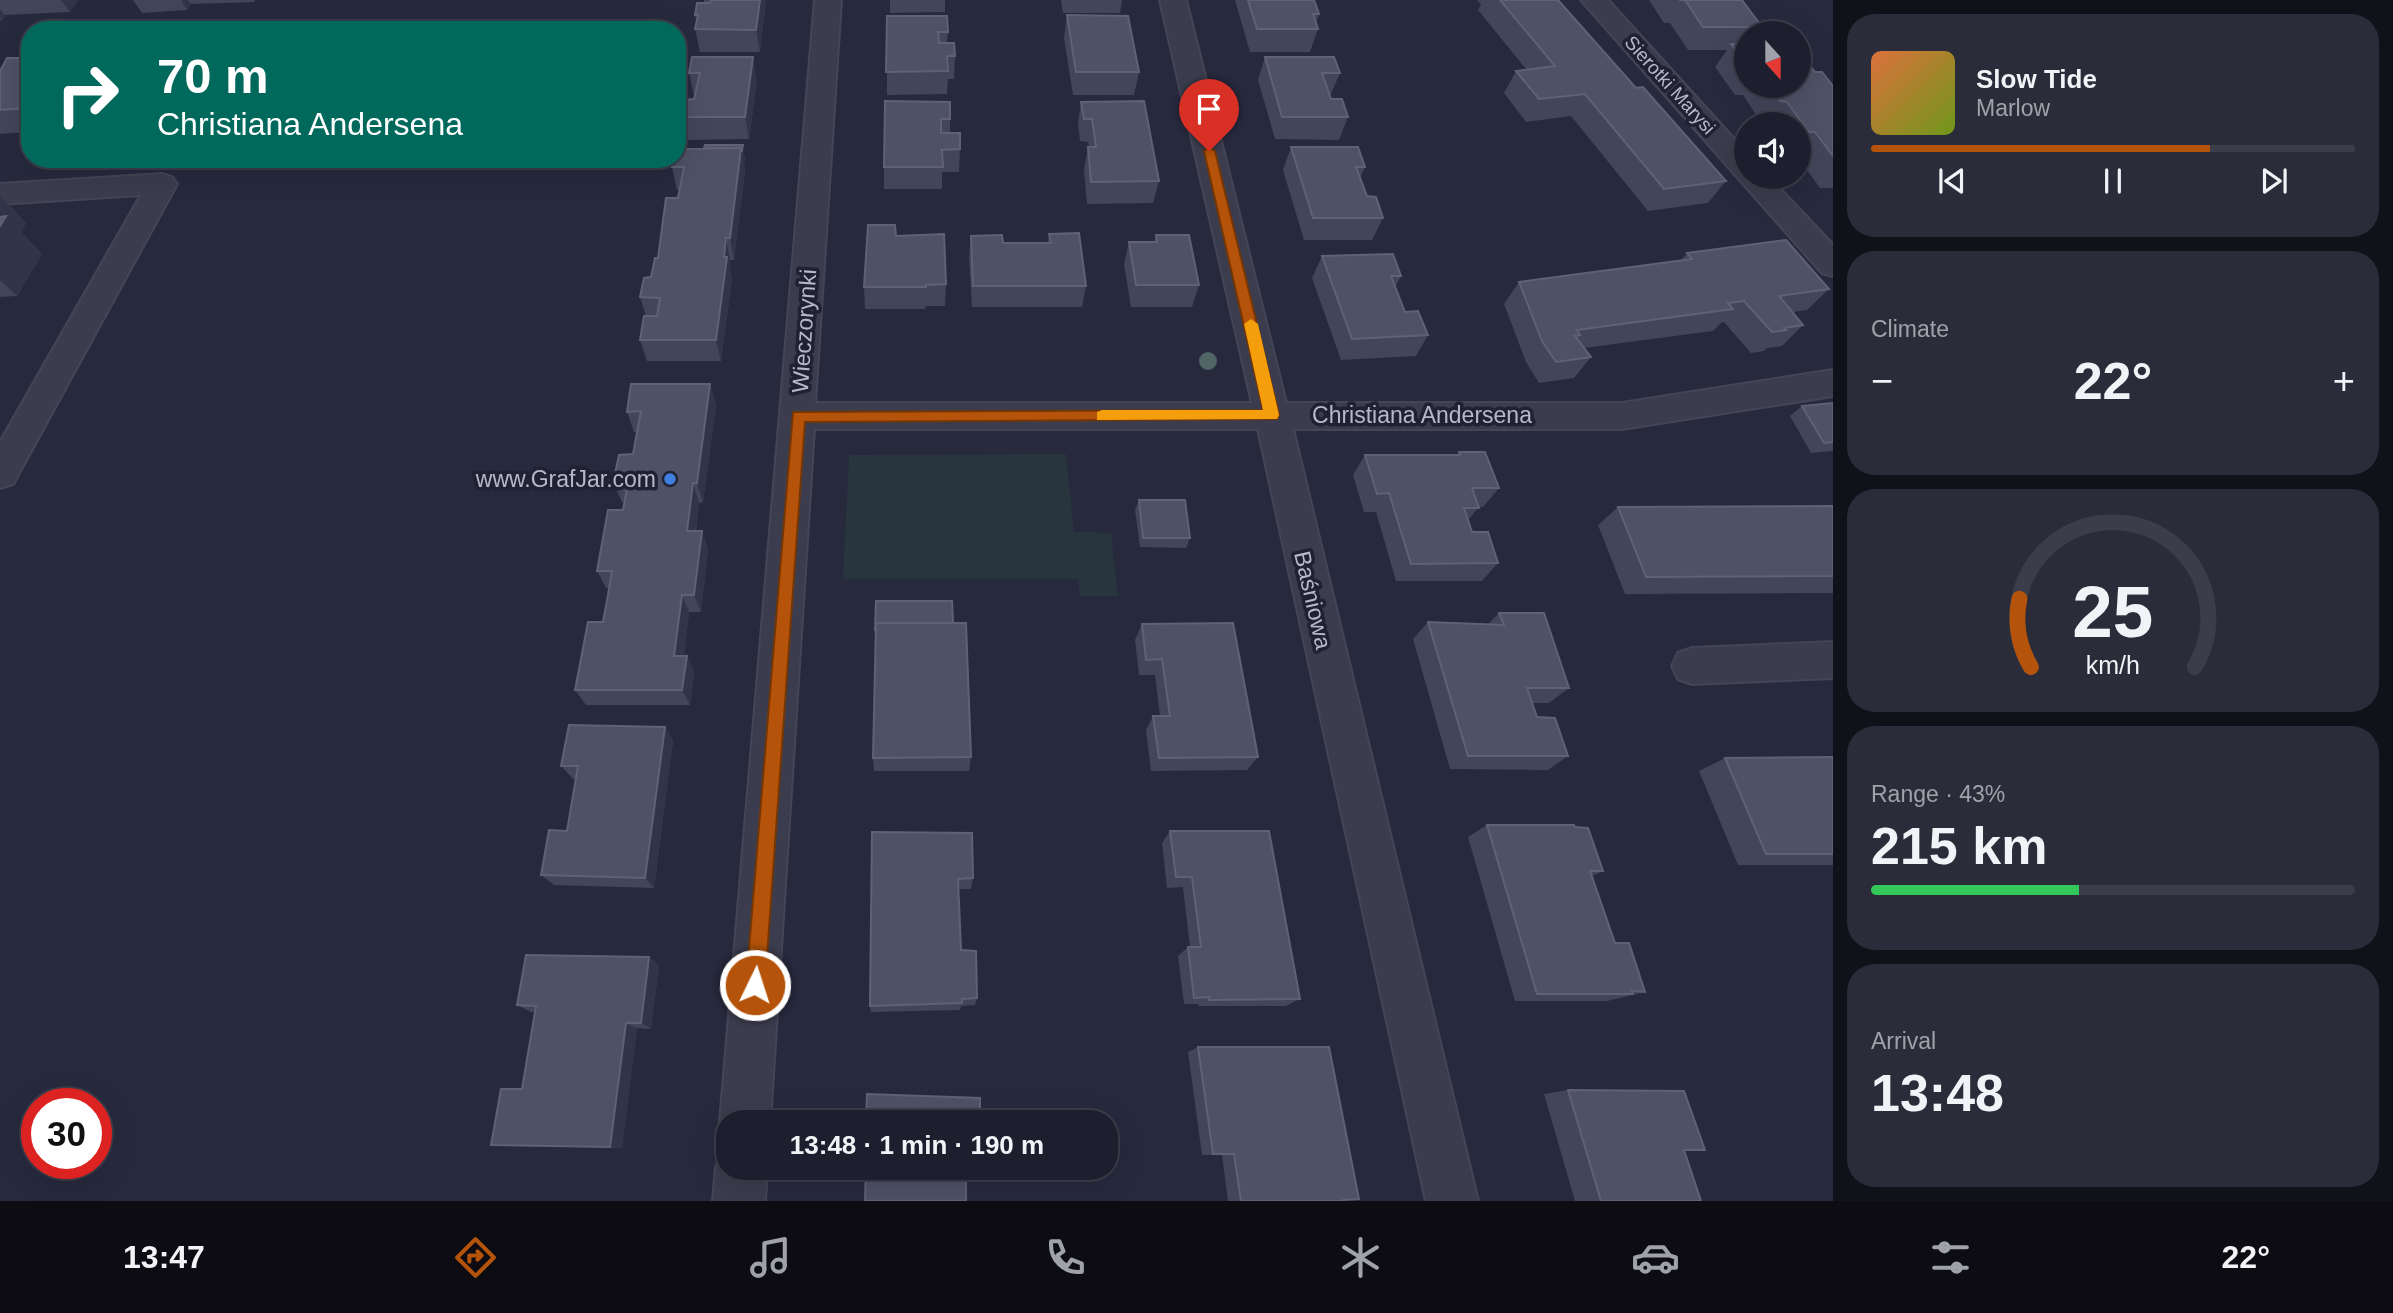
<!DOCTYPE html>
<meta charset="utf-8">
<style>
body{margin:0;font-family:Arial,sans-serif;background:#2a2c3a;color:#f1f3f6;height:100vh;display:flex;flex-direction:column;font-size:26px;white-space:nowrap}
*{box-sizing:border-box;margin:0}
p{font-size:23px;color:#a0a2aa}
.icon{flex:none;width:38px;height:38px;fill:none;stroke:currentColor;stroke-width:2;stroke-linecap:round;stroke-linejoin:round}
.map{position:relative;flex:1;overflow:hidden}
.panel{display:flex;flex-direction:column;gap:14px;padding:14px;background:#101119;width:560px}
.panel>*{flex:none}
.banner{position:absolute;left:21px;top:21px;width:665px;height:147px;border-radius:28px;box-shadow:0 7px 28px #0002,0 0 0 2px #3b3d4a;background:#00695c;color:#fff;overflow:hidden}
.needle{width:46px;rotate:159deg}
.controls{position:absolute;left:1734px;top:21px;display:grid;gap:14px}
.controls a{display:grid;place-items:center;width:77px;height:77px;border-radius:50%;background:#1d1f2e;box-shadow:0 7px 28px #0002,0 0 0 2px #3b3d4a;font-size:35px}
.speed{position:absolute;left:21px;top:1088px;display:flex;gap:14px;font-size:35px;font-weight:700;text-align:center}
.speed>*{display:grid;place-content:center;width:91px;height:91px;border-radius:50%;background:#1d1f2e;box-shadow:0 7px 28px #0002,0 0 0 2px #3b3d4a;line-height:1}
.speed .limit{border:10px solid #d22;background:#fff;color:#111}
.pin{position:absolute;display:grid;place-items:center;width:60px;height:60px;color:#fff;margin:-72px -30px;border-radius:50% 50% 50% 0;rotate:-45deg;box-shadow:0 0 7px #0007}
.pin .icon{rotate:45deg}
.me{position:absolute;width:77px;margin:-38px;rotate:4deg;stroke-linejoin:round;filter:drop-shadow(0 0 5px #0008)}
.turn{display:flex;align-items:center;gap:24px;height:147px;padding:0 21px;font-size:32px}
.turn .icon{width:91px;height:91px;stroke-width:2.5}
.turn b{display:block;font-size:49px;line-height:60px}
.big{font-size:52px;font-weight:700;line-height:1.1}
.panel .widget{flex:1;display:flex;flex-direction:column;justify-content:center;gap:10px;min-width:0;padding:0 24px;border-radius:28px;background:#2a2c3a}
.panel .dial{align-items:center;gap:0}
.dial svg{height:182px;overflow:visible;fill:none;stroke:#3b3d4a;stroke-width:7;stroke-linecap:round;text-anchor:middle}
.dial text{fill:#f1f3f6;stroke:none}
.song{display:flex;align-items:center;gap:21px}
.cover{width:84px;height:84px;border-radius:10px;background:linear-gradient(135deg,hsl(20 70% 55%),hsl(80 70% 35%))}
.played{height:7px;border-radius:4px;background:linear-gradient(90deg,#b45309 70%,#3b3d4a 70%)}
.keys{display:flex;justify-content:space-around;direction:ltr}
.heat{display:flex;justify-content:space-between;align-items:center;font-size:38px;direction:ltr}
.charge{height:10px;border-radius:5px;background:linear-gradient(90deg,#34c759 43%,#3b3d4a 0)}
.trip{position:absolute;left:716px;top:1110px;width:402px;height:70px;border-radius:28px;background:#1d1f2e;box-shadow:0 7px 28px #0002,0 0 0 2px #3b3d4a;font-weight:700;line-height:70px;text-align:center}
.dock{display:flex;height:112px;justify-content:space-around;align-items:center;background:#0c0c12;color:#a0a2aa}
.dock .icon{width:49px;height:49px}
.dock .current{color:#b45309}
.dock b{font-size:32px;color:#f1f3f6}
main{display:flex;flex:1;min-height:0}
.map>svg:first-child{display:block}
.green{fill:#29353e}
.lines{fill:none;stroke-linecap:round;stroke-linejoin:round}
.minor-casing{stroke:#444556;stroke-width:4}
.minor{fill:#3b3c4d;fill-rule:evenodd}
.tree{fill:#506565}
.wall{fill:#43455a}
.shaded-wall{fill:#32344a}
.building{fill:#4f5166;stroke:#606175;stroke-width:2}
.route{fill:#b45309;stroke:#753606;stroke-width:2}
.slow{fill:#f59e0b}
.shop-dot{fill:#3f7fe0;stroke:#202132;stroke-width:2.5}
.labels{text-anchor:middle;dominant-baseline:central;stroke-width:7;stroke-linejoin:round;paint-order:stroke}
.far-street-label{font-size:19px;fill:#b7b8c8;stroke:#202132}
.street-label{font-size:23px;fill:#b7b8c8;stroke:#202132}
.poi-label{font-size:23px;fill:#b7b8c8;stroke:#202132;text-anchor:end}
</style>
<main>
<div class="map">
<svg width="1833" height="1201" viewBox="0 0 1833 1201">
<rect width="100%" height="100%" fill="#27293d"/>
<path class="green" d="M1066,454L1074,532L1111,533L1118,596H1080L1078,579H843L849,455Z"/>
<g class="lines">
<g class="minor-casing">
<path id="minor" d="M815,0H841L815,403H1252L1160,0H1186L1286,403H1622L1833,370V396L1622,429H1293L1478,1201H1426L1258,429H814L770,1122H728L727,1140L720,1122Z
M1581,0H1608L1746,152V177H1769L1833,245V276L1822,273Z
M162,174L172,177L177,184L13,484L0,488V442L141,195L0,204V184Z
M1833,642V678L1692,684L1678,679L1672,666L1678,653L1692,648Z
M728,1147V1167H767L765,1201H713L716,1167L724,1149Z"/>
</g>
<use href="#minor" class="minor"/>
</g>
<circle class="tree" cx="1208" cy="361" r="9"/>
<path class="wall" d="M0,0H78L70,12L5,15L2,20L0,21Z
M133,0H255L254,2L191,4L187,10L142,13Z
M704,0H766L760,52H700L695,29L697,24L695,15L704,3Z
M890,0H945V12L890,13Z
M1061,0H1122L1120,13H1063Z
M1235,0H1314L1319,14L1316,23L1318,29L1310,52H1250Z
M1477,0H1558L1636,88L1726,181L1708,203L1648,211L1571,116L1526,122L1504,93L1516,71L1526,69L1478,10L1481,5Z
M1649,0H1742L1762,27L1757,33H1746V86H1799L1815,72L1833,86V188H1820L1799,159V124H1762L1743,95H1735L1715,67L1727,50H1688L1670,23H1664Z
M1067,15L1139,72L1134,95H1073L1064,38Z
M887,16L948,32L947,43L955,56L954,79H948L947,94L887,95Z
M692,57L757,80L749,139L686,140L681,117L694,99L695,96H694L689,73Z
M1265,57L1340,73L1330,96L1331,99L1348,117L1339,140L1275,139L1258,80Z
M30,58V132L0,134V71Z
M950,102V133L960,149L959,172H942V189H884V167Z
M1081,102L1159,181L1153,203L1087,204L1084,170L1088,147H1089L1088,142L1080,141L1078,124Z
M1291,147L1365,167L1360,178L1367,196L1383,218L1372,240H1304L1283,170Z
M704,148L745,156L744,162L745,171L734,260H730V268L732,279L721,361H647L640,340L646,316L640,297L651,277L678,198L679,190H677L672,167Z
M0,195L26,223L21,232L42,254L17,296L0,297Z
M1049,234L1086,286L1082,307H972L969,258L971,236L1003,243H1048Z
M1156,235L1199,285L1192,307H1131L1124,264L1129,242H1154Z
M896,236L946,284L945,306H926L925,309H865L864,287Z
M1687,253L1829,289L1807,310L1793,312L1803,325L1782,346L1767,348L1764,351L1751,353L1724,322L1721,323L1713,331L1584,348L1591,357L1574,378L1539,383L1526,362L1504,304L1519,282L1681,260Z
M1322,256L1401,276L1395,287L1405,312L1428,335L1416,356L1341,360L1312,278Z
M710,384L716,405L703,502L699,503L696,531H702L708,549L701,612H689L684,656H687L694,672L690,705H586L575,690L603,622L610,588H606L597,571L623,510L625,502H622L613,483L633,454L637,432H634L627,412Z
M1833,403V451L1811,453L1790,416L1802,406Z
M1459,452L1499,488L1483,507H1479L1468,520L1472,532L1498,563L1482,581H1396L1376,512H1364L1353,475L1365,455H1457Z
M1139,500L1190,538L1186,548L1140,547L1135,510Z
M1833,506V593L1625,594L1598,525L1618,507Z
M1499,613L1569,688L1549,703H1532L1537,717L1568,756L1548,770L1450,769L1413,639L1428,622L1488,624Z
M953,623L971,757L969,771H874L873,758Z
M1142,624L1258,757L1247,770L1151,771L1146,730L1153,716H1160L1155,675H1139L1135,640Z
M665,727L673,741L654,888L554,885L541,875L567,831L576,779H573L561,766Z
M1833,757V865H1738L1699,771L1725,758Z
M1487,825L1575,827L1603,871L1592,876L1615,943L1645,992L1607,1001H1515L1468,837Z
M1170,831L1300,999L1286,1006H1199L1198,1004H1184L1178,956L1188,947H1190L1183,887L1167,888L1162,843Z
M872,832L973,878L971,889H958L961,950L977,998L975,1005L961,1006L960,1010L871,1012L870,1006Z
M649,957L659,965L651,1029L637,1028L622,1148L507,1146L491,1145L522,1089L535,1012H531L517,1005Z
M1198,1047L1343,1200V1201H1228L1222,1155H1202L1188,1052Z
M1568,1090L1705,1150L1684,1151L1701,1201H1575L1544,1094Z"/>
<path class="shaded-wall" d="M61,0H78L70,12Z
M181,0H188L191,4L187,10Z
M760,0H766L760,52L756,30Z
M0,9L5,15L2,20L0,18Z
M753,57L757,80L749,139L745,117Z
M743,145L745,171L734,260L730,238Z
M0,195L26,223L21,232L42,254L17,296L0,280Z
M726,238L730,260V268L732,279L721,361L716,340Z
M710,384L716,405L703,502L697,483Z
M693,483L699,503L693,549L687,531Z
M702,531L708,549L701,612L694,595Z
M682,595L689,612L682,672L674,656Z
M687,656L694,672L690,705L682,690Z
M665,727L673,741L654,888L645,878Z
M649,957L659,965L651,1029L641,1023Z
M626,1023L637,1028L622,1148L610,1147Z"/>
<path class="building" d="M711,0H760L756,30L695,29L698,15H695L697,3H710Z
M1248,0H1314L1319,14H1313L1318,29H1257Z
M1500,0H1558L1636,88L1643,87L1726,181L1664,189L1585,94L1539,99L1516,71L1555,66Z
M1679,0H1742L1762,27H1703L1685,0Z
M1067,15L1128,16L1139,72H1076Z
M887,16H947L948,32H938L939,43H954L955,56H947L948,71L886,72Z
M1731,44H1746V65Z
M1799,52L1815,72H1822L1833,86V156L1815,132H1809L1787,102L1780,101L1770,86H1799Z
M692,57H753L745,117H681L684,100L694,99L700,73H689Z
M1265,57H1334L1340,73H1322L1331,99H1342L1348,117H1282Z
M7,58H30V106L28,108L0,110V71Z
M885,101L950,102V119H941V133H960V149L942,150L943,167H884Z
M1144,101L1159,181L1091,182L1088,147H1096L1092,119H1084L1081,102Z
M705,145H743L742,150L741,148H704Z
M1291,147H1358L1365,167H1356L1367,196L1376,197L1383,218H1313Z
M741,148L730,238H726L724,257H727L716,340H640L644,316H657L660,298L640,297L644,278L651,277L655,258H658L666,198H678L684,167H672L673,159H677V149Z
M6,216L0,226V217Z
M868,225H895L896,236L944,234L946,284L926,285V287H864Z
M1079,233L1086,286H973L971,236L1002,235L1003,243H1051L1049,234Z
M1156,235H1189L1199,285H1136L1129,242H1157Z
M1786,240L1829,289L1779,296L1803,325L1784,328L1786,330L1772,332L1744,301L1728,303L1733,309L1577,330L1580,335L1575,336L1591,357L1556,362L1542,341L1519,282L1692,259L1687,253Z
M1393,254L1401,276H1391L1405,312L1418,311L1428,335L1352,339L1322,256Z
M631,384H710L697,483H693L687,531H702L694,595H682L674,656H687L682,690H575L588,622H603L608,595L612,571H597L608,510H623L628,483H613L619,455L633,454L641,411L627,412Z
M1833,403V442L1824,443L1802,406Z
M1459,452H1485L1499,488H1472L1479,508H1464L1472,532H1488L1498,563L1411,564L1389,493L1377,494L1365,455H1460Z
M1139,500H1185L1190,538H1143Z
M1833,506V576L1646,577L1618,507Z
M876,601H952L953,623H876L875,631Z
M1499,613H1544L1569,688H1527L1537,717L1555,718L1568,756H1468L1428,622L1504,625Z
M876,623H966L971,757L873,758Z
M1233,623L1258,757L1159,758L1153,716H1170L1162,659L1146,660L1142,624Z
M569,725L665,727L645,878L541,875L549,830L567,831L578,766H561Z
M1833,757V854H1766L1725,758Z
M1487,825H1574L1575,827L1588,828L1603,871H1590L1615,943H1629L1645,992L1632,991L1633,994H1537Z
M1170,831H1269L1300,999L1209,1000V997L1194,998L1188,947H1201L1192,877H1176Z
M872,832L972,833L973,878L958,879L961,950L976,951L977,998L962,999V1003L870,1006Z
M526,955L649,957L641,1023H626L610,1147L491,1145L501,1089H522L536,1006L517,1005Z
M1198,1047H1329L1359,1199L1343,1200V1201H1241L1234,1154H1213Z
M1568,1090L1684,1091L1705,1150H1684L1701,1201H1601Z
M867,1094L980,1098V1122H866Z
M866,1167H966V1201H865Z"/>
<path class="route" d="M1209,147L1215,151L1279,415L1277,419L805,422L765,985L762,992L755,995L748,992L746,985L793,412L1263,410L1204,151Z"/>
<path class="slow" d="M1251,319L1258,324L1279,415L1277,419L1097,420V412L1102,410H1263L1244,324Z"/>
<circle class="shop-dot" cx="670" cy="479" r="7"/>
<g class="labels">
<g class="far-street-label">
<text transform="translate(1670 85) rotate(48)">Sierotki Marysi</text>
</g>
<g class="street-label">
<text transform="translate(804 331) rotate(-86)">Wieczorynki</text>
<text x="1422" y="415">Christiana Andersena</text>
<text transform="translate(1313 600) rotate(77)">Baśniowa</text>
</g>
<g class="poi-label">
<text x="656" y="479">www.GrafJar.com</text>
</g>
</g>
</svg>
<div class="controls">
<a><svg class="needle" viewBox="-14 -14 28 28"><path d="M0-13l5 13h-10z" fill="#e53935"/><path d="M0 13l5-13h-10z" fill="#a0a2aa"/></svg></a>
<a><svg class="icon" aria-label="sound" viewBox="0 0 24 24"><path d="M4 9h4l5-4v14l-5-4H4zM17 9q2 3 0 6"/></svg></a>
</div>
<div class="speed"><div class="limit">30</div></div>
<div class="pin" style="left:1209px;top:151px;background:#d93025"><svg class="icon" aria-label="arrive" viewBox="0 0 24 24"><path d="M6 21V4h12l-3 4 3 4H6"/></svg></div>
<svg class="me" style="left:755px;top:985px" viewBox="-20 -20 40 40"><circle r="17" fill="#b45309" stroke="#fff" stroke-width="3"/><path d="M0-11L8 9 0 5-8 9z" fill="#fff"/></svg>
<div class="trip">13:48 · 1 min · 190 m</div>
<div class="banner">
<div class="turn"><svg class="icon" aria-label="right" viewBox="0 0 24 24"><path d="M7 20v-9h11M14 6l5 5-5 5"/></svg><div><b>70 m</b>Christiana Andersena</div></div>
</div>
</div>
<section class="panel">
<div class="widget">
<div class="song"><i class="cover"></i><div><b>Slow Tide</b><p>Marlow</p></div></div>
<div class="played"></div>
<div class="keys"><svg class="icon" aria-label="previous" viewBox="0 0 24 24"><path d="M18 5L8 12l10 7zM5 5v14"/></svg><svg class="icon" aria-label="pause" viewBox="0 0 24 24"><path d="M8 5v14M16 5v14"/></svg><svg class="icon" aria-label="next" viewBox="0 0 24 24"><path d="M6 5l10 7-10 7zM19 5v14"/></svg></div>
</div>
<div class="widget"><p>Climate</p>
<div class="heat"><a>−</a><b class="big">22°</b><a>+</a></div>
</div>
<div class="widget dial"><svg viewBox="0 0 100 80">
<path d="M14 69A42 42 0 1 1 86 69"/>
<path d="M14 69A42 42 0 0 1 9 39" stroke="#b45309"/>
<text x="50" y="56" font-size="32" font-weight="700">25</text>
<text x="50" y="72" font-size="11">km/h</text>
</svg></div>
<div class="widget"><p>Range · 43%</p><b class="big">215 km</b><div class="charge"></div></div>
<div class="widget"><p>Arrival</p><b class="big">13:48</b></div>
</section>
</main>
<nav class="dock">
<b>13:47</b>
<svg class="icon current" aria-label="directions" viewBox="0 0 24 24"><path d="M12 3l9 9-9 9-9-9zM9 14v-3h6M13 9l2 2-2 2"/></svg>
<svg class="icon" aria-label="music" viewBox="0 0 24 24"><path d="M9 18V5l10-2v13"/><circle cx="6" cy="18" r="3"/><circle cx="16" cy="16" r="3"/></svg>
<svg class="icon" aria-label="phone" viewBox="0 0 24 24"><path d="M5 4h4l2 5-3 2q2 4 5 5l2-3 5 2v4C11 20 4 13 5 4z"/></svg>
<svg class="icon" aria-label="climate" viewBox="0 0 24 24"><path d="M12 3v18M4 7l16 10M4 17L20 7"/></svg>
<svg class="icon" aria-label="car" viewBox="0 0 24 24"><path d="M5 17H2v-5l4-1 3-4h7l3 4 3 1v5h-3M9 17h6M6 11h13"/><circle cx="7" cy="17" r="2"/><circle cx="17" cy="17" r="2"/></svg>
<svg class="icon" aria-label="filters" viewBox="0 0 24 24"><path d="M4 7h16M4 17h16"/><circle cx="9" cy="7" r="2"/><circle cx="15" cy="17" r="2"/></svg>
<b>22°</b>
</nav>
